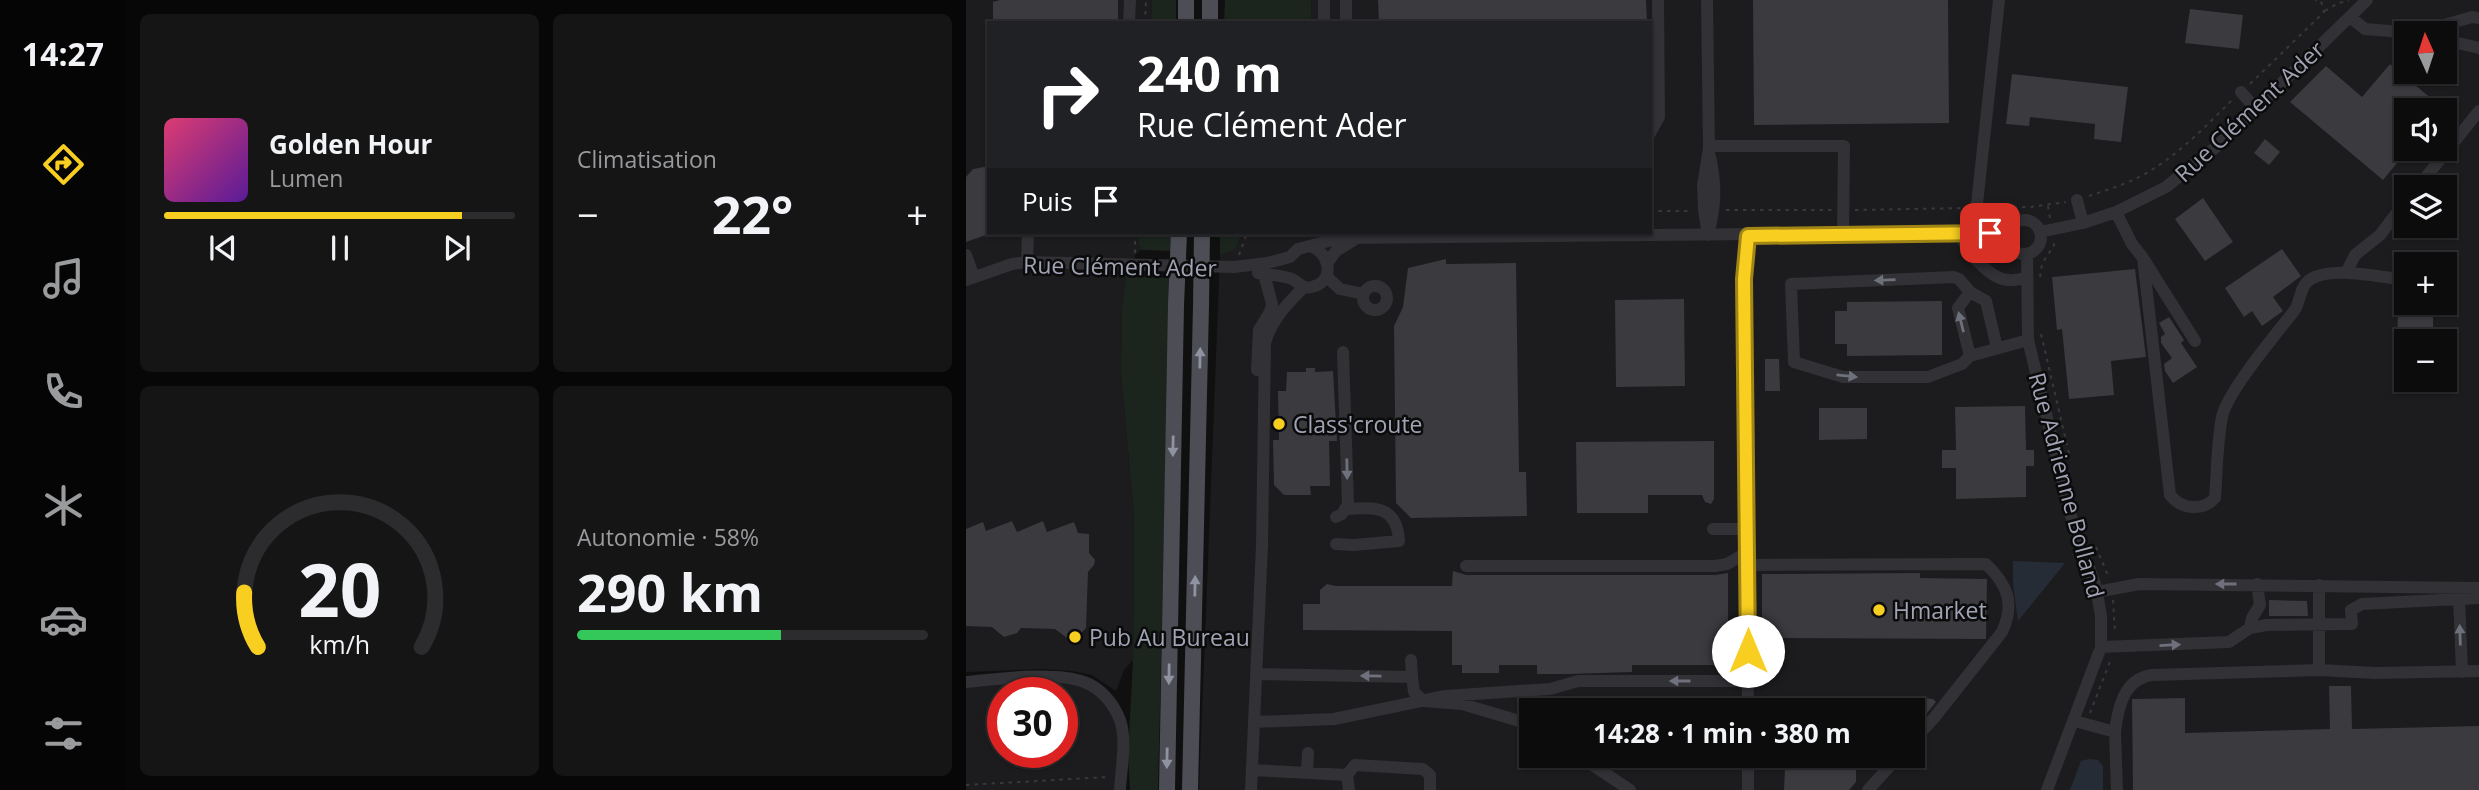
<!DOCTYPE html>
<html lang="fr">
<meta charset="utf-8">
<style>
body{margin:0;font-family:"Open Sans",sans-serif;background:#151516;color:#f1f3f6;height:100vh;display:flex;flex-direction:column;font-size:26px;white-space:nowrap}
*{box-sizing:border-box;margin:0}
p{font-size:23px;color:#9a9b9d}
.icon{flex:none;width:38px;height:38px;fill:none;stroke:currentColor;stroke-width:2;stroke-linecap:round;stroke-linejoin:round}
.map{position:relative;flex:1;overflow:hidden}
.side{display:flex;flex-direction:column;gap:14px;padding:14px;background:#070707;width:840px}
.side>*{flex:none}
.hud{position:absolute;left:21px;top:21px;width:665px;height:214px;border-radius:0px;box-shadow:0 2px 5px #0004,0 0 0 2px #2c2c2e;background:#202124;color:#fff;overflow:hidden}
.needle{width:46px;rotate:357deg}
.tools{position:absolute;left:1428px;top:21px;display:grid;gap:14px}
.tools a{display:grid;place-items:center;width:63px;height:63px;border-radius:0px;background:#0c0c0d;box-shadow:0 2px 5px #0004,0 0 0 2px #2c2c2e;font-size:35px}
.speed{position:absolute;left:21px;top:677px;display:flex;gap:14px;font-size:35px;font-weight:700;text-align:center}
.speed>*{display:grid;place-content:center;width:91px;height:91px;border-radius:50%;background:#0c0c0d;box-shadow:0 2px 5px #0004,0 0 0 2px #2c2c2e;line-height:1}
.speed .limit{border:10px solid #d22;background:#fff;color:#111}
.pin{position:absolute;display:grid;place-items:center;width:60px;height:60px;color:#fff;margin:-30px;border-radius:14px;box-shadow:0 4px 10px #0006}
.me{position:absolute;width:77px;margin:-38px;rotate:0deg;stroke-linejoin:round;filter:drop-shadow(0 0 5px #0008)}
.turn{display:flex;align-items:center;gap:24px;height:147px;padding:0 35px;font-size:32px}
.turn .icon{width:91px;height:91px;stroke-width:2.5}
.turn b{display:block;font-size:49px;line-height:60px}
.then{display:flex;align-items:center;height:66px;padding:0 35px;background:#0003;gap:14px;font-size:26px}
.big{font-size:52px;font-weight:700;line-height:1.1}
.side .widget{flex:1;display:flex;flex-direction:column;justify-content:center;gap:10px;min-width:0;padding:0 24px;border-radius:10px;background:#151516}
.side .dial{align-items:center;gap:0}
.dial svg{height:182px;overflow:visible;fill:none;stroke:#2c2c2e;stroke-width:7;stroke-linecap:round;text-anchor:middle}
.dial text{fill:#f1f3f6;stroke:none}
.song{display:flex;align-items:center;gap:21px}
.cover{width:84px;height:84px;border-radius:10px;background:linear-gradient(135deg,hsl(340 70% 55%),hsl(270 70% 35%))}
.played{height:7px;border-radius:4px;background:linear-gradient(90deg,#f8ce21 85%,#2c2c2e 85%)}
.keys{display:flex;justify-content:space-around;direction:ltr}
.heat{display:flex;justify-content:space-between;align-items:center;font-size:38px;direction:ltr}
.charge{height:10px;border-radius:5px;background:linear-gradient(90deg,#34c759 58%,#2c2c2e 0)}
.side .tiles{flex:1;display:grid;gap:14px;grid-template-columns:repeat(2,1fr)}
.trip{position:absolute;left:553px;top:698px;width:406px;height:70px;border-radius:0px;background:#0c0c0d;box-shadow:0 2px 5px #0004,0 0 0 2px #2c2c2e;font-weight:700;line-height:70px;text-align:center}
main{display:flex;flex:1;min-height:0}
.dock{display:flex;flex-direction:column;width:126px;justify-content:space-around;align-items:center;background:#050505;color:#9a9b9d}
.dock .icon{width:49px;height:49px}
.dock .current{color:#f8ce21}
.dock b{font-size:32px;color:#f1f3f6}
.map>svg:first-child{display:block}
.built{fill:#1c1c1e;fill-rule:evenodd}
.green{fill:#1c241e}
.water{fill:#262c35}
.building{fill:#3a3a3f}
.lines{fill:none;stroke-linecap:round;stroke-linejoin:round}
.path{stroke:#37383d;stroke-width:2;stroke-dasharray:3.5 5;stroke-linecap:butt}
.minor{stroke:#313136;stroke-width:12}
.major{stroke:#4d4d55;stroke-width:16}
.major-bridge{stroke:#4d4d55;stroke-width:16}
.oneway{fill:#6e707b}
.oneway2{fill:#8f92a0}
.route-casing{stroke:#a18615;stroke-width:18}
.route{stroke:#f8ce21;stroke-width:12}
.poi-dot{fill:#f8ce21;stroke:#0b0b0c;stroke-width:2.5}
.labels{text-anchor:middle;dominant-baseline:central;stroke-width:5;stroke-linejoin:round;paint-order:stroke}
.street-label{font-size:23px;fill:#a0a3b3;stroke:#0b0b0c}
.poi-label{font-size:23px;fill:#a0a3b3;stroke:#0b0b0c;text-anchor:start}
</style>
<main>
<nav class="dock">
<b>14:27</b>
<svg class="icon current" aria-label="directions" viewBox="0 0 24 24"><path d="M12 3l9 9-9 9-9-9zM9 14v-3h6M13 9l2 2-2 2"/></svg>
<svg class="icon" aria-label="music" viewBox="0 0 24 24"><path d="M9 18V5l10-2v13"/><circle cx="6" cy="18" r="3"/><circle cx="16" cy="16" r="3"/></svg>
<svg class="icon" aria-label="phone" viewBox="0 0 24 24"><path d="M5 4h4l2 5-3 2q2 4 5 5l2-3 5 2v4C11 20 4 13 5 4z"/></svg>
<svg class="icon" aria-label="climate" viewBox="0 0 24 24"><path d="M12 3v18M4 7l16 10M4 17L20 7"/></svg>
<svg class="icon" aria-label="car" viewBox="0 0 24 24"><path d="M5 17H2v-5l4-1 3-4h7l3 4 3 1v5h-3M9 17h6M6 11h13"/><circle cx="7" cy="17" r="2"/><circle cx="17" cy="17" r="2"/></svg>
<svg class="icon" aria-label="filters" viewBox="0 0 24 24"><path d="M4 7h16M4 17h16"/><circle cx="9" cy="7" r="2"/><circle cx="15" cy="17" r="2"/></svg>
</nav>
<section class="side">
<div class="tiles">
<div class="widget">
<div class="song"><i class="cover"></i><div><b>Golden Hour</b><p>Lumen</p></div></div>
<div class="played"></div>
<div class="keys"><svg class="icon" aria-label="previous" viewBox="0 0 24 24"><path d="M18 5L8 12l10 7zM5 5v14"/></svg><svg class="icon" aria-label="pause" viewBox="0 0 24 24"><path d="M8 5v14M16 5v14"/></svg><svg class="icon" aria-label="next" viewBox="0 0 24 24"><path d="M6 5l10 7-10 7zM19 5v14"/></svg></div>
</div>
<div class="widget"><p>Climatisation</p>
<div class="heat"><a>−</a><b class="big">22°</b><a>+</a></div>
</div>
<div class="widget dial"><svg viewBox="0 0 100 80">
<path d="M14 69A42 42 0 1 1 86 69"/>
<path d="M14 69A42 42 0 0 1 8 45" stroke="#f8ce21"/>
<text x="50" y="56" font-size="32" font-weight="700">20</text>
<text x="50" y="72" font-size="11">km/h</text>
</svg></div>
<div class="widget"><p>Autonomie · 58%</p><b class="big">290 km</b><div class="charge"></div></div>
</div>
</section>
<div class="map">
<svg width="1513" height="790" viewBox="0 0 1513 790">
<rect width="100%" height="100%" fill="#101011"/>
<path class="built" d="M0,0H186L185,23H23V233H173V245L175,250L169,255L168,266L160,276L156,307L155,373L168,516L167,660L158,670L150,691L126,675L106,671L75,669L0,672Z
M345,0H1513V790H233L254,255L269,250L276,233H684V23H346ZM1440,33H1479V72H1440ZM1440,110H1479V149H1440ZM1440,187H1479V226H1440ZM1440,264H1479V303H1440ZM1440,341H1479V380H1440ZM565,710H947V756H565Z
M0,681L119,682L155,722L154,790H0ZM37,693H96V752H37Z"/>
<path class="green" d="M186,0H210V23H185Z
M259,0H345L346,23H258Z
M173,233H206V251L175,250L173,245Z
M254,233H276L269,250L254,255Z
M160,276L204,278L192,790H164L162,755L167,660L168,516L155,373L156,307Z"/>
<path class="water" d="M1047,561L1099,563L1052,621L1047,584Z
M1123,759L1132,760L1137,766V790H1104L1115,761Z"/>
<path class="building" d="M34,0H152V23H27V2Z
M412,0H680L681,23H413Z
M787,0H982L983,123L788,125Z
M1224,9L1277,15L1273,49L1219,43Z
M1424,64L1479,110H1440V152L1417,180L1324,102L1360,66L1396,97Z
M1046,74L1162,87L1155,142L1128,139L1129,124L1064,117L1063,126L1040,124Z
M1299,139L1314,152L1303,165L1288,153Z
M18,167L23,168V222H20V235L0,242V177L7,169Z
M1237,198L1267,242L1239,261L1209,219Z
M1316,249L1335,276L1307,297L1317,311L1296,326L1286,311L1278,317L1259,288Z
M480,259V264L550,263L553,472H560L561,516L445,518L430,503L428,326L437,307L442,268Z
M1169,269L1180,357L1145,361L1148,395L1103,399L1096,329L1091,330L1086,277Z
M718,299L719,386L650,387L649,300Z
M976,301V355L881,356V344H869V311H881V302Z
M1432,303H1467V341H1440V359H1431Z
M1203,317L1218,340L1215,343L1231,367L1207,383L1199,371L1198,364L1206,358L1195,343V337L1199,334L1193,323Z
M799,359H813L814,391H799Z
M340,368H349V372L367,371L371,441H363L364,486H344L345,495H318L308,485L307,440H313L312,391H320L321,372H340Z
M1059,406L1060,450H1068V466H1060V497L990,499V468H976V450H990L989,407Z
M853,408H901V439L853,440Z
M748,441V499L745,504L739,502L736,495H682V513H611L610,442Z
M46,521L51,532L77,521L81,532L108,522L112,533L123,534V553L129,560L128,565L122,572L120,628L113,635L101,638L89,629L55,628L51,633L38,637L26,627L0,626V529L17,522L20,531Z
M487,571L500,575H749L762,573V665H666V672L603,674H571V665H533V673H496V665H486V631L337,630V604H354V590L361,584L370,586H486Z
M954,573V578L1021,579L1020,639L796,638V574Z
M1303,600L1341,601L1342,616H1303Z
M1363,686H1385L1386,729L1513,726V790H1167L1166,699L1219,698V733L1364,729Z
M851,697L957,698L967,699L970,702L961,713L956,709L947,720V710H850Z
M850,756H914L902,769H890V782L883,790H818L819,768H850Z"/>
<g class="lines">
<path class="path" d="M1359,11L1372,3L1383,1
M179,23L180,0
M1284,84L1358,12L1355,1L1349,0
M1123,196C1138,191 1154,186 1169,179C1207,161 1238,128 1267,99
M1082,206L1084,218
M1022,208L1064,207L1100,202
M760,210H866
M889,210L999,208
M684,211H726
M169,253V233
M273,255L281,233
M1074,277L1076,264L1088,245V240
M1075,334L1104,458
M1130,547L1143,578
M1147,600L1149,633
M1124,713L1145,659
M0,785L142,777"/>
<path class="minor" d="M358,0V23
M380,0V23
M741,0L743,148L737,185L738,210L742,235
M1384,17L1399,29L1447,33
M163,23L164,0
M1450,33L1506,17L1513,18
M1479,40L1513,48
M1275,92L1290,109
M684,133L693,117L692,0
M743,146H878L877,234
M1452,187L1513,111
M1111,200L1117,223
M1150,212L1166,244L1177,258L1229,341
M1041 237a17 17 0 1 1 34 0a17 17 0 1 1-34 0Z
M743,231C750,203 750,185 744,156
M994,232C997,249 1024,279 1042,280C1047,281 1054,279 1059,278
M1008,232L1033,0
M1074,232L1117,223L1150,212L1200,187L1250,147L1401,0
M782,235L778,279L782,710
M1061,254L1062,340L1105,516L1130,587L1135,616V647L1081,790
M0,255L8,277
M1177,258L1204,495C1216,510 1237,511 1249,498C1251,471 1251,443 1256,417C1261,392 1310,334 1328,311C1335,302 1333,286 1345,279C1367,266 1415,277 1440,280
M61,262L62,233
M362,262L370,251L391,238
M292,273C302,275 317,275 326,279C333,283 337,289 346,287C370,281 364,252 344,246
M1380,273L1389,255L1414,235L1440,201
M360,276L374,289L398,294
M0,280L46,264L61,262L268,267L301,263L324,257L332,249L374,238L1008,232L1041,234
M1479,284H1481
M397 298a12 12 0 1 1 24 0a12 12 0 1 1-24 0Z
M1004,292L992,308L1004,356
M1031,348L1020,301L1004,292L993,279L988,277L825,284L828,362L877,377H962L996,364L1004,356L1062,340
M291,370L293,330L304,312L306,304L298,274
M370,517L376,514L382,504L377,352
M747,529H780
M370,544L388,545L433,541C431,506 410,507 381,509
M782,565L1020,564C1042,585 1049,604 1036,632L968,718L947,741
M500,566H749L761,564L782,552
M1353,585V670
M1131,592L1173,584L1513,588
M1493,598L1496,672
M1284,628L1286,618L1294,605L1291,584
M1135,647L1263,642L1284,628L1300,625L1386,624L1385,610L1396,604L1513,598
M445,660L446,677
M291,674L446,677L448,692L457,701L496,704L560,723
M0,682C31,679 89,671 118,682C135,688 148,704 154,720C161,740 155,769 154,790
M1109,721L1149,732C1152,707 1158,679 1186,675L1353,670L1410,673L1513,671
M289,722L368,719L479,696L584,689L612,681H782
M1149,732L1151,790
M613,756L664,790
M782,756V790
M286,770L381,775
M341,772L342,753
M381,775L389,765L457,769L464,775V790
M381,775L383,790
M285,790L296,545L299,343C306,319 321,304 338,287
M902,790L933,756"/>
<path class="major" d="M220,23V0
M244,23V0
M201,790L210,305
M224,790L235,306"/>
<path class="major-bridge" d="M210,305L213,233
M235,306L236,233"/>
</g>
<defs><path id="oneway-solid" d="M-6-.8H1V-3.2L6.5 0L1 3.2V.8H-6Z" transform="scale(1.75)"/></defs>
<g class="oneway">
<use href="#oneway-solid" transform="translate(919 280) rotate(178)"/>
<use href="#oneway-solid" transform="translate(995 322) rotate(-104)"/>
<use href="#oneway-solid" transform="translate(881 376) rotate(6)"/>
<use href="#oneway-solid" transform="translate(381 469) rotate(89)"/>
<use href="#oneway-solid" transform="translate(1260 584) rotate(-180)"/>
<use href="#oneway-solid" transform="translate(1494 635) rotate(-92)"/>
<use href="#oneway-solid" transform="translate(1204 645) rotate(-3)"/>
<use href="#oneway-solid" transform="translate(405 676) rotate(-179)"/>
<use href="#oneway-solid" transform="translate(714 681) rotate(-180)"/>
</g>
<g class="oneway2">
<use href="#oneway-solid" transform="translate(234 358) rotate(-89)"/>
<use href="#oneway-solid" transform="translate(207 446) rotate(91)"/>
<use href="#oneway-solid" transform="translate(229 586) rotate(-89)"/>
<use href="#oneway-solid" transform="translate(203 674) rotate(91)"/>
<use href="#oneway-solid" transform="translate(201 758) rotate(91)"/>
</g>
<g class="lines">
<g class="route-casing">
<path id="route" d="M782,651L778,279L782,236L1024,233"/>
</g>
<use href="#route" class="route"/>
</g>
<g class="poi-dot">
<circle cx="313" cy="424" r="7"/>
<circle cx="913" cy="610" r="7"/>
<circle cx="109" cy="637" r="7"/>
</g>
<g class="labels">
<g class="street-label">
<text transform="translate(1283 111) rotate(-43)">Rue Clément Ader</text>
<text transform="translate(154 266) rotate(1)">Rue Clément Ader</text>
<text transform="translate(1101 485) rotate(75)">Rue Adrienne Bolland</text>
</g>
<g class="poi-label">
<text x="327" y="424">Class'croute</text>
<text x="927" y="610">Hmarket</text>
<text x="123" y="637">Pub Au Bureau</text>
</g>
</g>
</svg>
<div class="tools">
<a><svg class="needle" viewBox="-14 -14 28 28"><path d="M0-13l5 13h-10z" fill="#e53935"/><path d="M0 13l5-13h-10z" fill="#9a9b9d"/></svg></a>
<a><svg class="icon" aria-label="sound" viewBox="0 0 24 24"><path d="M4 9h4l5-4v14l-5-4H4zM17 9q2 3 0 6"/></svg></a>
<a><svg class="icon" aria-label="layers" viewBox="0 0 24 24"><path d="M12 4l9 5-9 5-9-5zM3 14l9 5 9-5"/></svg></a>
<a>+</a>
<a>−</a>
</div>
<div class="speed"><div class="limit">30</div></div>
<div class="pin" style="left:1024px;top:233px;background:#d93025"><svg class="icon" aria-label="arrive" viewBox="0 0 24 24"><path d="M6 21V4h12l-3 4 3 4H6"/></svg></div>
<svg class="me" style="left:782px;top:651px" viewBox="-20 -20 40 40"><circle r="19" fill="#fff"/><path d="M0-13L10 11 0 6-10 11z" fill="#f8ce21"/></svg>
<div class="trip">14:28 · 1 min · 380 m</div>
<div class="hud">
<div class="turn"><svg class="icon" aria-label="right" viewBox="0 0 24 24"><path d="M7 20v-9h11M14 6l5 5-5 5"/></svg><div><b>240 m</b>Rue Clément Ader</div></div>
<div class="then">Puis<svg class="icon" aria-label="arrive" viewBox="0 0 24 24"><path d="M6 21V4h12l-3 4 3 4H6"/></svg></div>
</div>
</div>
</main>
